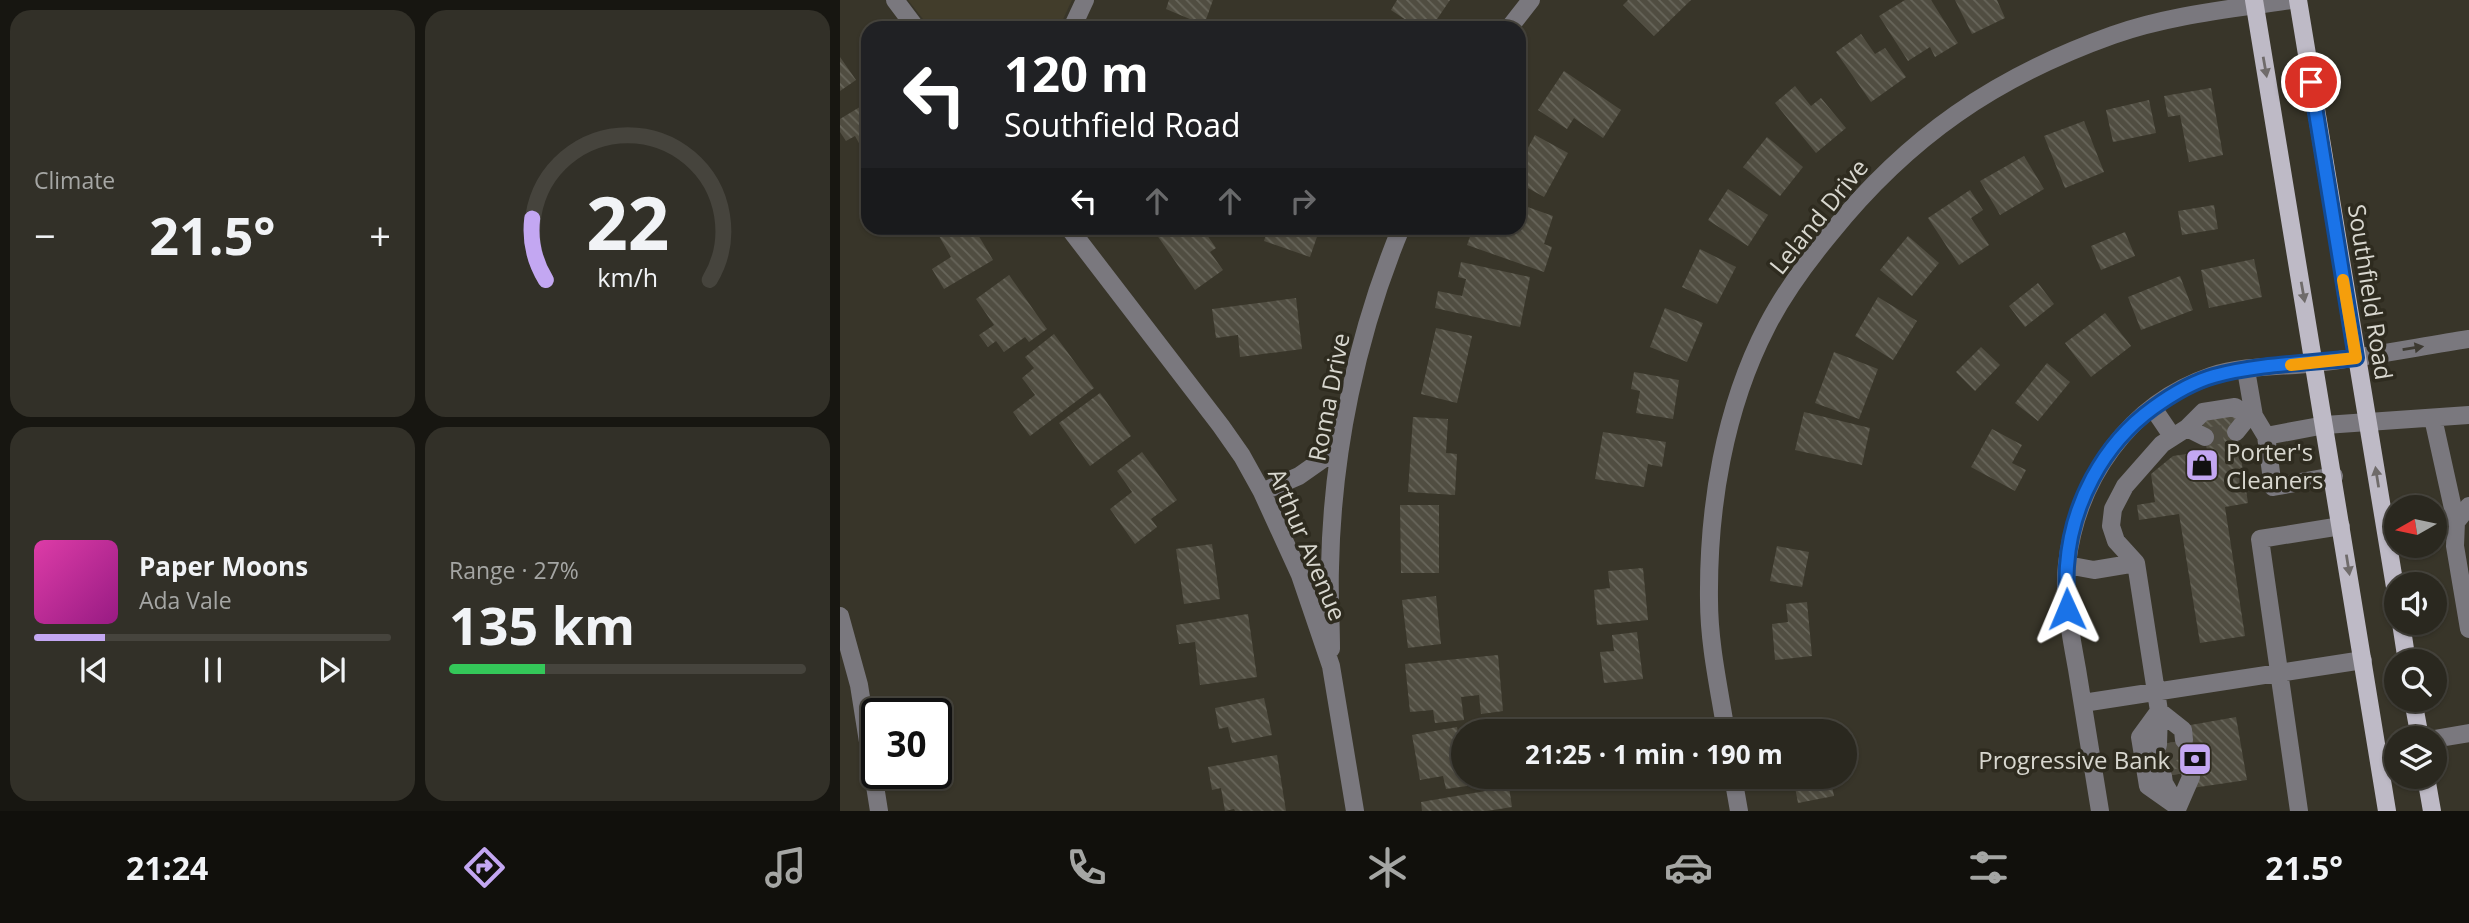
<!DOCTYPE html>
<meta charset="utf-8">
<style>
body{margin:0;font-family:"Open Sans",sans-serif;background:#323028;color:#f1f3f6;height:100vh;display:flex;flex-direction:column;font-size:26px;white-space:nowrap}
*{box-sizing:border-box;margin:0}
p{font-size:23px;color:#a5a6a4}
.icon{flex:none;width:38px;height:38px;fill:none;stroke:currentColor;stroke-width:2;stroke-linecap:round;stroke-linejoin:round}
.map{position:relative;flex:1;overflow:hidden}
.panel{display:flex;flex-direction:column;gap:10px;padding:10px;background:#171611;width:840px}
.panel>*{flex:none}
.banner{position:absolute;left:21px;top:21px;width:665px;height:214px;border-radius:21px;box-shadow:0 2px 5px #0004,0 0 0 2px #46443d;background:#202124;color:#fff;overflow:hidden}
.needle{width:46px;rotate:261deg}
.tools{position:absolute;left:1544px;top:495px;display:grid;gap:14px}
.tools a{display:grid;place-items:center;width:63px;height:63px;border-radius:50%;background:#2a281f;box-shadow:0 2px 5px #0004,0 0 0 2px #46443d;font-size:35px}
.speed{position:absolute;left:21px;top:698px;display:flex;gap:14px;font-size:35px;font-weight:700;text-align:center}
.speed>*{display:grid;place-content:center;width:91px;height:91px;border-radius:50%;background:#2a281f;box-shadow:0 2px 5px #0004,0 0 0 2px #46443d;line-height:1}
.speed .limit{border:4px solid #111;border-radius:10px;background:#fff;color:#111}
.pin{position:absolute;display:grid;place-items:center;width:60px;height:60px;color:#fff;margin:-30px;border:4px solid #fff;border-radius:50%;box-shadow:0 2px 7px #0007}
.me{position:absolute;width:77px;margin:-38px;rotate:359deg;stroke-linejoin:round;filter:drop-shadow(0 0 5px #0008)}
.turn{display:flex;align-items:center;gap:24px;height:147px;padding:0 28px;font-size:32px}
.turn .icon{width:91px;height:91px;stroke-width:2.5}
.turn b{display:block;font-size:49px;line-height:60px}
.lanes{display:flex;align-items:center;height:66px;padding:0 28px;background:#0003;justify-content:center;gap:35px;direction:ltr}
.lanes .off{opacity:.35}
.big{font-size:52px;font-weight:700;line-height:1.1}
.panel .card{flex:1;display:flex;flex-direction:column;justify-content:center;gap:10px;min-width:0;padding:0 24px;border-radius:21px;background:#323028}
.panel .dial{align-items:center;gap:0}
.dial svg{height:182px;overflow:visible;fill:none;stroke:#46443d;stroke-width:7;stroke-linecap:round;text-anchor:middle}
.dial text{fill:#f1f3f6;stroke:none}
.song{display:flex;align-items:center;gap:21px}
.cover{width:84px;height:84px;border-radius:10px;background:linear-gradient(135deg,hsl(320 70% 55%),hsl(310 70% 35%))}
.played{height:7px;border-radius:4px;background:linear-gradient(90deg,#c3a7f2 20%,#46443d 20%)}
.keys{display:flex;justify-content:space-around;direction:ltr}
.heat{display:flex;justify-content:space-between;align-items:center;font-size:38px;direction:ltr}
.charge{height:10px;border-radius:5px;background:linear-gradient(90deg,#34c759 27%,#46443d 0)}
.panel .tiles{flex:1;display:grid;gap:10px;grid-template-columns:repeat(2,1fr)}
.trip{position:absolute;left:611px;top:719px;width:406px;height:70px;border-radius:35px;background:#2a281f;box-shadow:0 2px 5px #0004,0 0 0 2px #46443d;font-weight:700;line-height:70px;text-align:center}
.dock{display:flex;height:112px;justify-content:space-around;align-items:center;background:#11100c;color:#a5a6a4}
.dock .icon{width:49px;height:49px}
.dock .on{color:#c3a7f2}
.dock b{font-size:32px;color:#f1f3f6}
main{display:flex;flex:1;min-height:0}
.map>svg:first-child{display:block}
.built{fill:#423d2b}
.building{fill:url(#building-back-hatch)}
.lines{fill:none;stroke-linecap:round;stroke-linejoin:round}
.minor-tunnel{stroke:#504d42;stroke-width:18;stroke-dasharray:18 9;stroke-linecap:butt}
.minor{stroke:#7a787e;stroke-width:18}
.major{stroke:#bebac6;stroke-width:18}
.oneway{fill:#6f6b6a}
.oneway2{fill:#3d3a32}
.route-casing{stroke:#114b97;stroke-width:18}
.route{stroke:#1a73e8;stroke-width:12}
.slow{stroke:#f59e0b;stroke-width:12}
.labels{text-anchor:middle;dominant-baseline:central;stroke-width:7;stroke-linejoin:round;paint-order:stroke}
.street-label{font-size:24px;fill:#d8d7cf;stroke:#2e2b1f}
.poi-label{font-size:24px;fill:#d8d7cf;stroke:#2e2b1f;text-anchor:start}
</style>
<main>
<section class="panel">
<div class="tiles">
<div class="card"><p>Climate</p>
<div class="heat"><a>−</a><b class="big">21.5°</b><a>+</a></div>
</div>
<div class="card dial"><svg viewBox="0 0 100 80">
<path d="M14 69A42 42 0 1 1 86 69"/>
<path d="M14 69A42 42 0 0 1 8 42" stroke="#c3a7f2"/>
<text x="50" y="56" font-size="32" font-weight="700">22</text>
<text x="50" y="72" font-size="11">km/h</text>
</svg></div>
<div class="card">
<div class="song"><i class="cover"></i><div><b>Paper Moons</b><p>Ada Vale</p></div></div>
<div class="played"></div>
<div class="keys"><svg class="icon" aria-label="previous" viewBox="0 0 24 24"><path d="M18 5L8 12l10 7zM5 5v14"/></svg><svg class="icon" aria-label="pause" viewBox="0 0 24 24"><path d="M8 5v14M16 5v14"/></svg><svg class="icon" aria-label="next" viewBox="0 0 24 24"><path d="M6 5l10 7-10 7zM19 5v14"/></svg></div>
</div>
<div class="card"><p>Range · 27%</p><b class="big">135 km</b><div class="charge"></div></div>
</div>
</section>
<div class="map">
<svg width="1629" height="811" viewBox="0 0 1629 811">
<defs>
<pattern id="building-back-hatch" width="6" height="6" patternUnits="userSpaceOnUse" patternTransform="scale(1.75)"><rect width="6" height="6" fill="#504d41"/><path d="M-1 5l2 2M0 0l6 6M5-1l2 2" fill="none" stroke="#68665b"/></pattern>
</defs>
<rect width="100%" height="100%" fill="#383529"/>
<path class="built" d="M68,0H232L219,28H90Z"/>
<path class="building" d="M329,0H373L364,25L326,9Z
M557,0H610L591,28H578L551,10Z
M788,0H851L814,36L783,5Z
M1065,0H1091L1118,43L1095,57L1090,47L1068,61L1039,16Z
M1115,0H1157L1165,18L1132,34Z
M1021,34L1035,54L1045,48L1066,77L1031,102L996,52Z
M0,57L16,80L0,91Z
M724,71L781,110L763,138L734,118L727,129L698,110Z
M955,86L971,106L981,98L1006,128L976,153L935,103Z
M1371,88L1383,155L1349,162L1340,115L1328,117L1324,96Z
M1309,100L1316,133L1273,142L1266,110Z
M28,102V159L15,136L6,141L0,132V119Z
M1244,121L1264,172L1225,188L1204,136Z
M695,135L728,153L704,197L679,183V164Z
M927,137L963,167L940,196L903,167Z
M1184,156L1204,189L1160,215L1140,181Z
M888,189L928,215L908,246L868,220Z
M1130,190L1143,210L1131,218L1149,245L1119,265L1088,218Z
M679,204L713,216L704,244L712,247L704,272L627,245L633,228H679Z
M1374,205L1378,229L1342,235L1338,211Z
M112,228H134L153,260L104,289L92,269L111,257L99,236Z
M312,228H362L376,248L370,252L383,270L355,290Z
M428,228H480L470,257L424,241Z
M1285,232L1295,256L1261,270L1251,246Z
M1068,236L1099,263L1072,296L1040,270Z
M860,249L896,267L877,304L842,287Z
M1414,259L1422,297L1369,308L1361,270Z
M621,262L690,277L680,327L595,308L598,291L622,296L626,279L618,277Z
M169,275L207,329L189,342L185,337L164,352L156,341L148,347L139,335L154,325L136,299Z
M1340,276L1353,310L1301,330L1288,297Z
M1198,283L1214,304L1185,327L1169,306Z
M1038,297L1077,321L1053,360L1015,336Z
M456,298L462,349L400,357L398,335L376,338L372,309Z
M825,308L863,323L847,362L810,347Z
M1265,313L1291,346L1251,377L1225,343Z
M596,328L632,336L617,403L581,394Z
M214,334L254,388L190,436L173,412L195,395L182,378L194,368L185,357Z
M1141,347L1160,365L1135,391L1116,372Z
M994,352L1038,369L1019,419L975,403Z
M1207,363L1230,382L1198,421L1175,403Z
M794,372L839,380L833,419L796,413L800,391L791,389Z
M260,393L291,436L250,466L219,423Z
M964,412L1030,428L1022,465L955,450Z
M1394,413L1408,503L1385,507L1405,636L1360,643L1339,514L1299,520L1297,505L1315,502L1311,474L1333,456L1367,451L1362,418Z
M573,417L608,419L606,453L617,454L615,495L568,492Z
M1152,429L1182,445L1172,463L1186,470L1175,491L1131,467Z
M763,432L826,442L822,467L808,464L804,487L755,479Z
M302,452L337,500L311,519L317,527L295,544L270,509L292,492L277,471Z
M560,505H599V573H561Z
M372,544L380,599L344,604L336,549Z
M937,546L969,552L962,587L930,581Z
M803,568L808,620L757,625L754,590L770,588L768,571Z
M596,596L601,644L568,648L562,600Z
M967,602L972,656L935,660L932,624L948,622L946,604Z
M408,614L417,677L360,685L355,642L339,644L336,625Z
M797,632L803,679L764,683L760,652L774,651L772,635Z
M658,655L663,711L641,714L639,695L621,697L624,720L595,723L593,710L570,712L565,664Z
M424,698L432,735L392,743L388,727L379,729L375,708Z
M1396,717L1407,780L1352,788L1350,772L1309,779L1304,747L1347,740L1345,726Z
M617,727L623,760V777H626L627,786L606,789L603,776L580,780L572,735Z
M437,755L446,811H395L394,809L385,811L381,788L372,790L368,767Z
M953,777H990L994,796L958,803Z
M669,787L672,807L647,811H582L581,802Z"/>
<g class="lines">
<path class="minor-tunnel" d="M1365,437L1396,432
M1334,742L1339,774
M1318,745L1323,776"/>
<path class="minor" d="M55,0L76,28
M232,28L245,0
M669,28L691,0
M229,228L381,426L402,456L422,492L460,575L491,666L515,811
M1406,370L1414,416
M1313,408L1332,436
M1593,418L1616,522
M1347,428L1365,437
M1396,432L1408,417
M1426,436L1485,425L1629,415
M422,492L459,476L486,457L498,434
M1629,506L1616,522L1615,546L1629,629
M1227,565L1254,570L1296,563
M0,616L19,685L39,811
M491,649C491,622 489,595 490,568C492,452 517,334 561,228
M1243,703L1523,660
M1319,711L1300,737L1308,786L1338,807
M1319,711L1343,730L1344,740
M886,732C879,688 869,644 869,600C868,508 884,409 927,326C944,293 966,263 990,234C1068,137 1155,77 1273,35C1329,15 1392,9 1450,0
M1594,739L1629,733
M1318,745L1319,711L1296,563L1276,541L1271,526L1273,509L1285,486L1322,444L1347,428L1363,412L1395,407L1408,417L1414,416L1426,436L1433,487L1494,476
M1323,776L1324,783L1335,802
M893,777L899,811
M1338,807L1351,777L1350,772
M1260,811C1252,764 1245,716 1237,669C1231,635 1223,599 1227,564C1237,479 1289,404 1371,376C1404,365 1443,367 1477,363C1528,357 1578,347 1629,339
M1459,811L1420,539L1501,526"/>
<path class="major" d="M1414,0L1547,811
M1458,0L1556,593
M1561,623L1567,662
M1573,700L1580,738
M1586,777L1592,811"/>
</g>
<defs><path id="oneway-solid" d="M-6-.8H1V-3.2L6.5 0L1 3.2V.8H-6Z" transform="scale(1.75)"/></defs>
<g class="oneway">
<use href="#oneway-solid" transform="translate(1425 67) rotate(80)"/>
<use href="#oneway-solid" transform="translate(1463 292) rotate(80)"/>
<use href="#oneway-solid" transform="translate(1537 477) rotate(-99)"/>
<use href="#oneway-solid" transform="translate(1508 565) rotate(81)"/>
</g>
<use class="oneway2" href="#oneway-solid" transform="translate(1573 348) rotate(-9)"/>
<g class="lines">
<g class="route-casing">
<path id="route" d="M1227,609C1227,595 1226,580 1227,566C1231,505 1263,444 1313,408C1331,395 1352,382 1374,376C1417,364 1471,363 1516,358L1471,82"/>
</g>
<use href="#route" class="route"/>
<path class="slow" d="M1451,365L1516,358L1503,280"/>
</g>
<defs>
<g id="shop-square" transform="scale(1.75)"><rect x="-9" y="-9" width="18" height="18" rx="4" fill="#c3a7f2" stroke="#2e2b1f"/><path d="M-5-2.5h2.3a2.7 3.5 0 0 1 5.4 0H5L5.5 6h-11ZM-1.5-2.5h3a1.5 2.3 0 0 0-3 0Z" fill="#111"/></g>
<g id="bank-square" transform="scale(1.75)"><rect x="-9" y="-9" width="18" height="18" rx="4" fill="#c3a7f2" stroke="#2e2b1f"/><path d="M-6-4H6V4H-6ZM0-2.3a2.3 2.3 0 1 0 0 4.6a2.3 2.3 0 1 0 0-4.6Z" fill="#111"/></g>
</defs>
<g fill-rule="evenodd">
<use href="#shop-square" x="1362" y="465"/>
<use href="#bank-square" x="1355" y="759"/>
</g>
<g class="labels">
<g class="street-label">
<text transform="translate(978 216) rotate(-51)">Leland Drive</text>
<text transform="translate(1531 292) rotate(81)">Southfield Road</text>
<text transform="translate(488 397) rotate(-79)">Roma Drive</text>
<text transform="translate(468 544) rotate(67)">Arthur Avenue</text>
</g>
<g class="poi-label">
<text x="1386" y="451">Porter's<tspan x="1386" dy="28">Cleaners</tspan></text>
<text x="1330" y="759" text-anchor="end">Progressive Bank</text>
</g>
</g>
</svg>
<div class="tools">
<a><svg class="needle" viewBox="-14 -14 28 28"><path d="M0-13l5 13h-10z" fill="#e53935"/><path d="M0 13l5-13h-10z" fill="#a5a6a4"/></svg></a>
<a><svg class="icon" aria-label="sound" viewBox="0 0 24 24"><path d="M4 9h4l5-4v14l-5-4H4zM17 9q2 3 0 6"/></svg></a>
<a><svg class="icon" aria-label="search" viewBox="0 0 24 24"><circle cx="10" cy="10" r="6"/><path d="M15 15l6 6"/></svg></a>
<a><svg class="icon" aria-label="layers" viewBox="0 0 24 24"><path d="M12 4l9 5-9 5-9-5zM3 14l9 5 9-5"/></svg></a>
</div>
<div class="speed"><div class="limit">30</div></div>
<div class="pin" style="left:1471px;top:82px;background:#d93025"><svg class="icon" aria-label="arrive" viewBox="0 0 24 24"><path d="M6 21V4h12l-3 4 3 4H6"/></svg></div>
<svg class="me" style="left:1227px;top:609px" viewBox="-20 -20 40 40"><path d="M0-17L14 15 0 8-14 15z" fill="#1a73e8" stroke="#fff" stroke-width="4"/></svg>
<div class="trip">21:25 · 1 min · 190 m</div>
<div class="banner">
<div class="turn"><svg class="icon" aria-label="left" viewBox="0 0 24 24"><path d="M17 20v-9H6M10 6l-5 5 5 5"/></svg><div><b>120 m</b>Southfield Road</div></div>
<div class="lanes"><svg class="icon" aria-label="left" viewBox="0 0 24 24"><path d="M17 20v-9H6M10 6l-5 5 5 5"/></svg><svg class="icon off" aria-label="ahead" viewBox="0 0 24 24"><path d="M12 20V5M6 11l6-6 6 6"/></svg><svg class="icon off" aria-label="ahead" viewBox="0 0 24 24"><path d="M12 20V5M6 11l6-6 6 6"/></svg><svg class="icon off" aria-label="right" viewBox="0 0 24 24"><path d="M7 20v-9h11M14 6l5 5-5 5"/></svg></div>
</div>
</div>
</main>
<nav class="dock">
<b>21:24</b>
<svg class="icon on" aria-label="directions" viewBox="0 0 24 24"><path d="M12 3l9 9-9 9-9-9zM9 14v-3h6M13 9l2 2-2 2"/></svg>
<svg class="icon" aria-label="music" viewBox="0 0 24 24"><path d="M9 18V5l10-2v13"/><circle cx="6" cy="18" r="3"/><circle cx="16" cy="16" r="3"/></svg>
<svg class="icon" aria-label="phone" viewBox="0 0 24 24"><path d="M5 4h4l2 5-3 2q2 4 5 5l2-3 5 2v4C11 20 4 13 5 4z"/></svg>
<svg class="icon" aria-label="climate" viewBox="0 0 24 24"><path d="M12 3v18M4 7l16 10M4 17L20 7"/></svg>
<svg class="icon" aria-label="car" viewBox="0 0 24 24"><path d="M5 17H2v-5l4-1 3-4h7l3 4 3 1v5h-3M9 17h6M6 11h13"/><circle cx="7" cy="17" r="2"/><circle cx="17" cy="17" r="2"/></svg>
<svg class="icon" aria-label="filters" viewBox="0 0 24 24"><path d="M4 7h16M4 17h16"/><circle cx="9" cy="7" r="2"/><circle cx="15" cy="17" r="2"/></svg>
<b>21.5°</b>
</nav>
